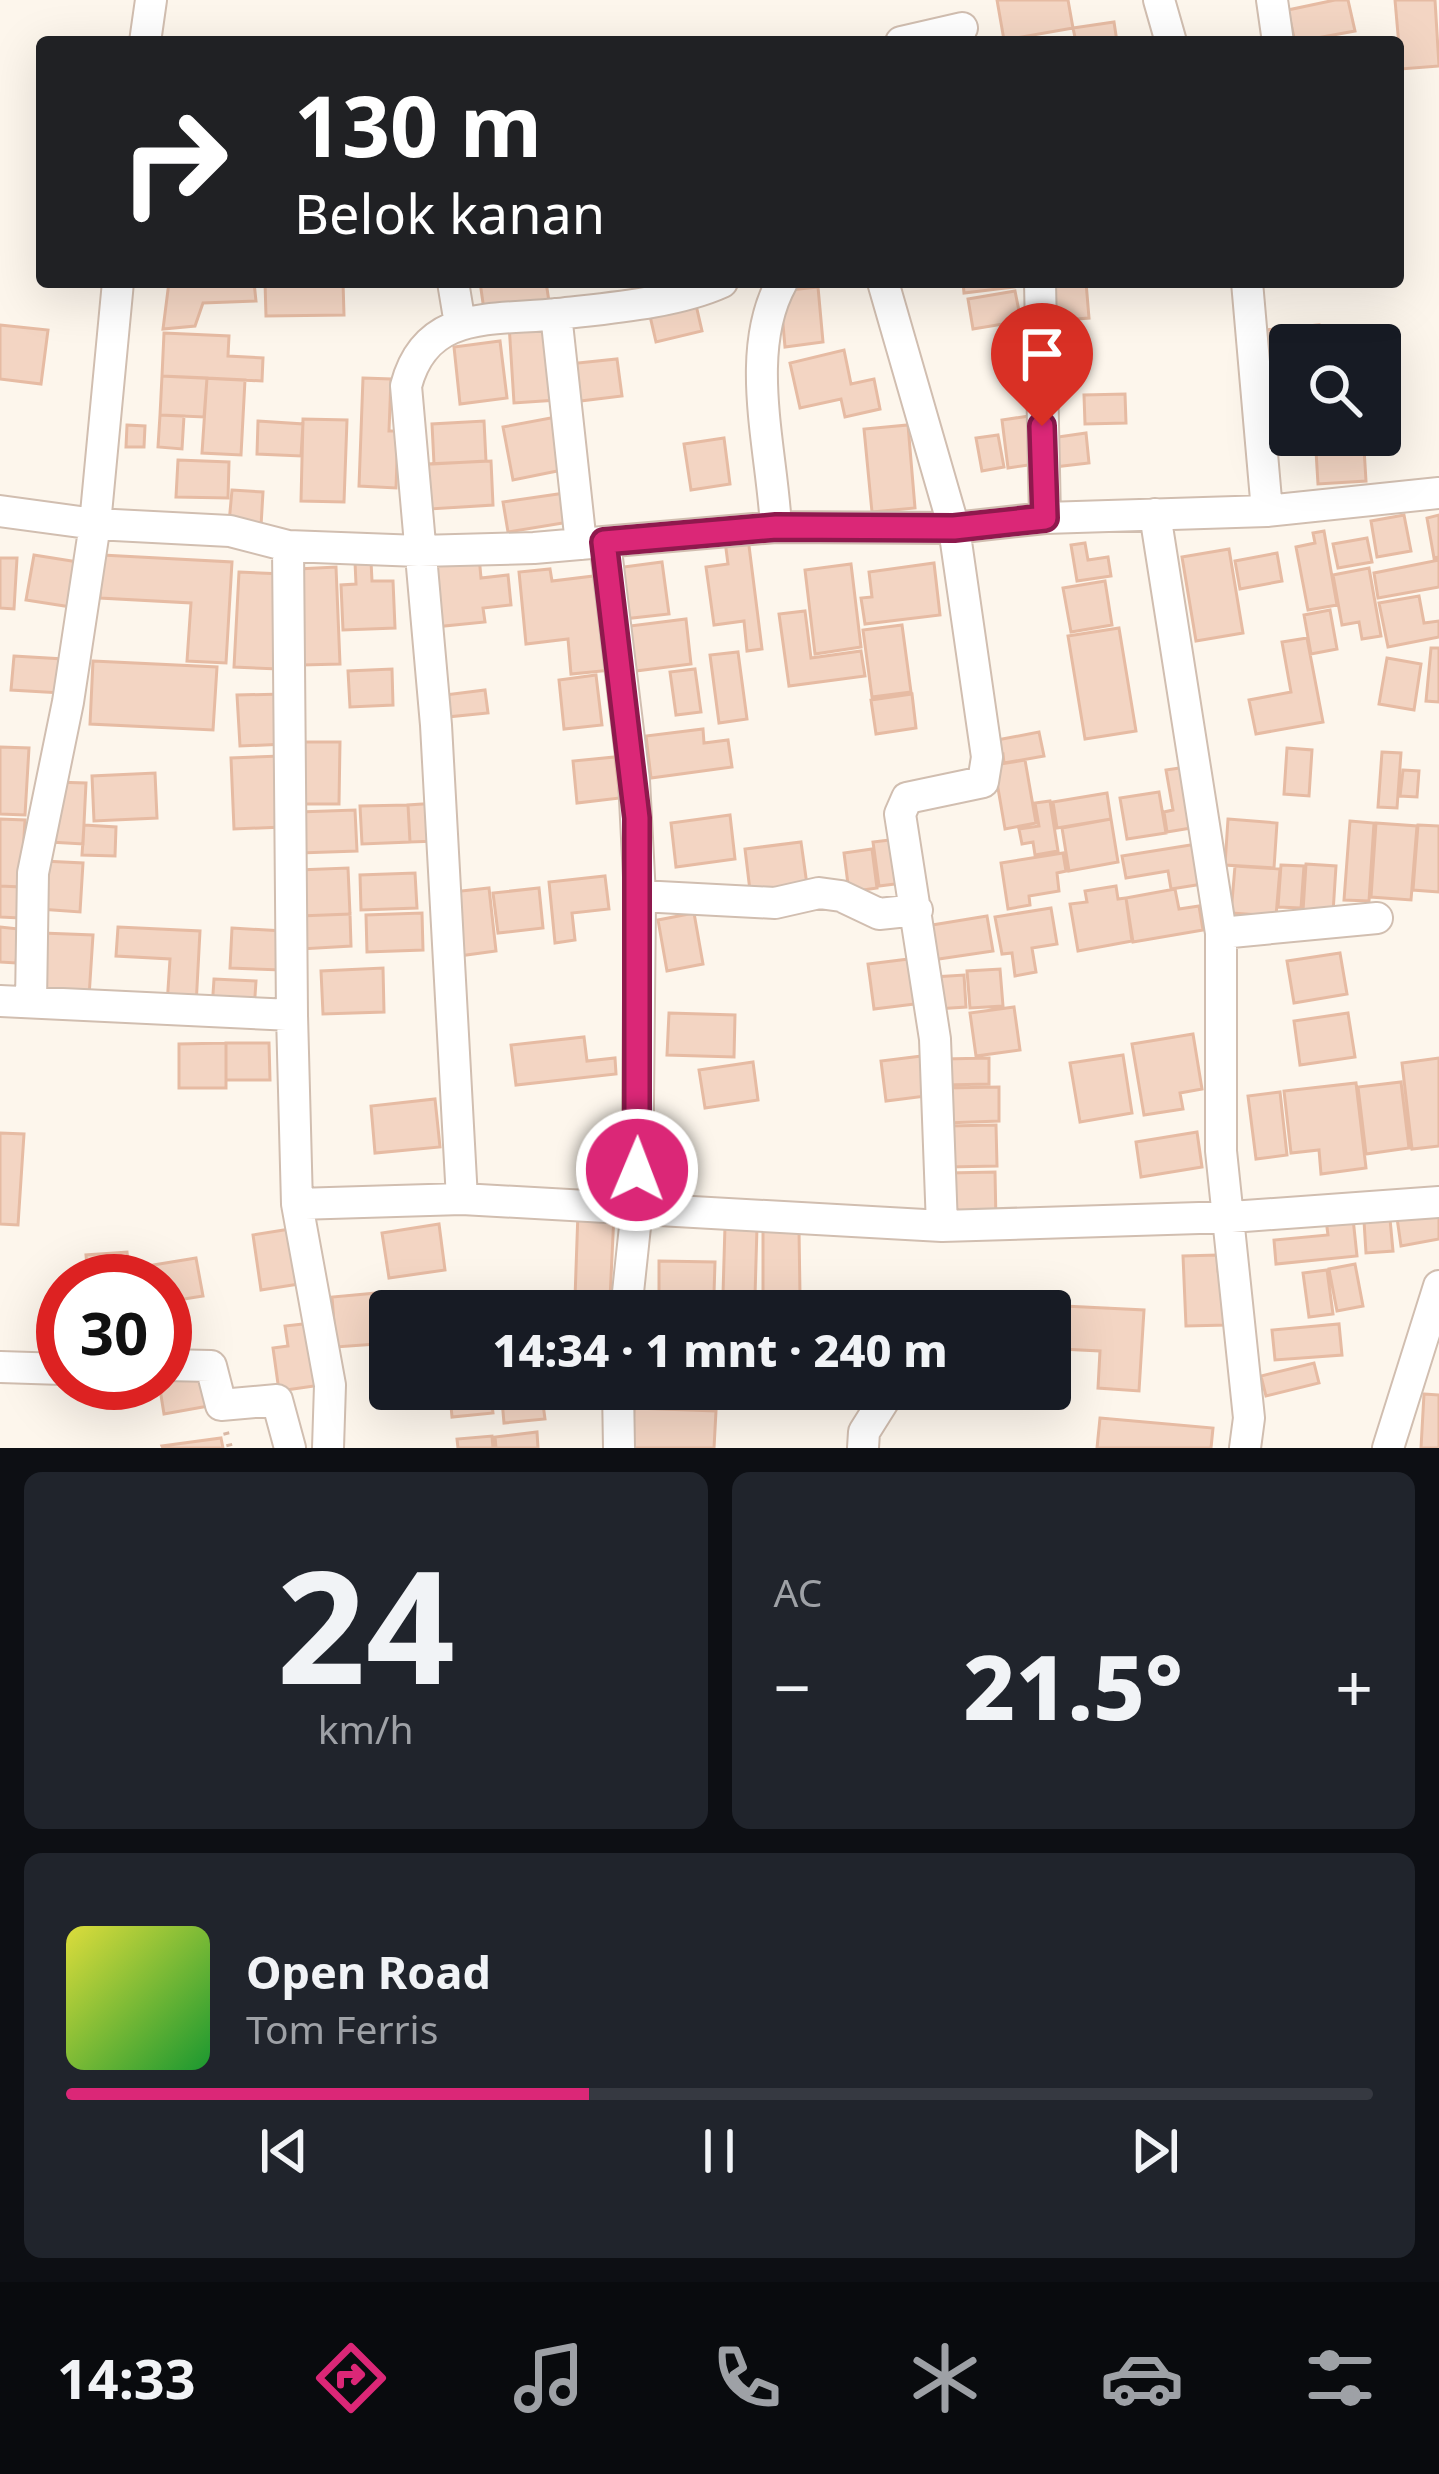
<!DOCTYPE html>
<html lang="id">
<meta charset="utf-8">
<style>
body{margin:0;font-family:"Noto Sans",sans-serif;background:#20242c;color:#f1f3f6;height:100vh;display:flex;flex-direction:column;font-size:45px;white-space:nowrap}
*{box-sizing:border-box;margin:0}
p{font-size:39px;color:#9ea1a6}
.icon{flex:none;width:66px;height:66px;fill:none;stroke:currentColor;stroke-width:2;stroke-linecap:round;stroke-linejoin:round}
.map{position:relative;height:1448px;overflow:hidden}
.drawer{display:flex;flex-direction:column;gap:24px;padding:24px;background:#0d0f14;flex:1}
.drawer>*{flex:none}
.hud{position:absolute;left:36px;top:36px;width:1368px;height:252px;border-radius:12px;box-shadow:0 12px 48px #0002;background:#202124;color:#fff;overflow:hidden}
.buttons{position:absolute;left:1269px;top:324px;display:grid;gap:24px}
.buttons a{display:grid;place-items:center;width:132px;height:132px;border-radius:12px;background:#171b24;box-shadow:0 12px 48px #0002;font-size:60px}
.speed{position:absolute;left:36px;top:1254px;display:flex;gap:24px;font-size:60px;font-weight:700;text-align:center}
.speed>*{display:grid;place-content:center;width:156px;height:156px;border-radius:50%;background:#171b24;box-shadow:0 12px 48px #0002;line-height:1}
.speed .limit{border:18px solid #d22;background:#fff;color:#111}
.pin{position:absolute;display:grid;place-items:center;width:102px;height:102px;color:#fff;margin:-123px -51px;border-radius:50% 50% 50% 0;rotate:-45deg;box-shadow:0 0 12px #0007}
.pin .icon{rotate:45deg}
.me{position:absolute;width:132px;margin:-66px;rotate:1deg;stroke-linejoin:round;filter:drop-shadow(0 0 9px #0008)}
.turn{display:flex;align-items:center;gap:42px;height:252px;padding:0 60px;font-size:54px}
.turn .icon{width:156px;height:156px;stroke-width:2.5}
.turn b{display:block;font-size:84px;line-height:102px}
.big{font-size:90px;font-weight:800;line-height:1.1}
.drawer .card{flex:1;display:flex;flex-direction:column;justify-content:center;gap:18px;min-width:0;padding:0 42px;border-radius:18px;background:#20242c}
.drawer .dial{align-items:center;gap:0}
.dial b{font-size:156px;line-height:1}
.song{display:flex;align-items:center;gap:36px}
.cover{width:144px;height:144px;border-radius:18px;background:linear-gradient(135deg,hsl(60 70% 55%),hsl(130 70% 35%))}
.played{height:12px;border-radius:6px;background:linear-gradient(90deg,#db2777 40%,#363941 40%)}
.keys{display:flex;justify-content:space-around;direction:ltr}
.heat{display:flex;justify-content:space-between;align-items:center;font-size:66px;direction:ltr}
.drawer .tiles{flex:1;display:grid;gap:24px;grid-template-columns:1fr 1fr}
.card:last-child{grid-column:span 2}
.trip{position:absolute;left:369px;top:1290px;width:702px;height:120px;border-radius:12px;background:#171b24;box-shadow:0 12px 48px #0002;font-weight:800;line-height:120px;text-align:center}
.dock{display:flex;height:192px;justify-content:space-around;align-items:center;background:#090b0e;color:#9ea1a6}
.dock .icon{width:84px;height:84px}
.dock .selected{color:#db2777}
.dock b{font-size:54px;color:#f1f3f6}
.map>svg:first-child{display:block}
.building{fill:#f3d5c3;stroke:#e6bba3;stroke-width:3}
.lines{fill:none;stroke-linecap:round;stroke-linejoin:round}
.street-casing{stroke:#d1beb0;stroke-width:34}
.path{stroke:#d9b8a5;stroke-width:6;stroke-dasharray:3 9;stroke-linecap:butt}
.street{stroke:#fff;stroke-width:30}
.route-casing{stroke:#8e194d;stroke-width:30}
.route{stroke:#db2777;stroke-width:21}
</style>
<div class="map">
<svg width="1439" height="1448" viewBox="0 0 1439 1448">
<rect width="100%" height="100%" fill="#fdf6ec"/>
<path class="building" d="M997,0H1068L1073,28L1004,40Z
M1335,0H1348L1355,31L1295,42L1288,10Z
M1395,0H1435L1439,66L1401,69Z
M1114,22L1117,42H1076L1073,28Z
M169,282H254L256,301L203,303L195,326L163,329Z
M265,282H343L344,315L266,316Z
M480,282H546L550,308L485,317Z
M963,282H1013L1014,287L964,293Z
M1048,282H1086L1089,318L1051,321Z
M818,287L823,342L785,347L780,291Z
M1015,291L1021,321L973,329L968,299Z
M696,305L702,331L656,342L650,316Z
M552,321L557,400L514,403L509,324Z
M0,325L48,330L41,384L0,379Z
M1319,325L1321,345H1290V357L1267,359L1264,330Z
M164,333L229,336L228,356L263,358L262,381L162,376Z
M500,341L507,398L460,404L454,347Z
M844,350L851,384L874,379L880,409L845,417L841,399L800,408L790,363Z
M617,359L622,396L572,402L568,364Z
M162,376L207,378L204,417L160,415Z
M207,378L245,380L241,455L202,453Z
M363,378L391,379L389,431H398L396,488L359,486Z
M1125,394L1126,423L1085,424L1084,395Z
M160,415L184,416L182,449L158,447Z
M1029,416L1036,464L1008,468L1002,420Z
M556,417L567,469L513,480L503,427Z
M303,419L347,420L344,502L301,501Z
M258,421L303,424L301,456L257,454Z
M484,421L486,461L434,464L432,424Z
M127,425L145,426L144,447H126Z
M908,425L915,508L872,512L864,429Z
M1086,433L1089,463L1054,467L1051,438Z
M998,435L1004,467L982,471L976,438Z
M724,438L730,484L691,490L684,444Z
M1364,448L1366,481L1318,484L1316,451Z
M178,460L229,462L228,498L176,497Z
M491,461L493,505L430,509L427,464Z
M232,490L263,492L261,526L229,523Z
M565,493L569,522L508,532L503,502Z
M1404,515L1411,551L1377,557L1371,521Z
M1439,515V557L1434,558L1427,518Z
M1324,531L1337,605L1308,610L1296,547L1315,543L1313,533Z
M748,538L762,649L747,651L744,621L714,625L706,567L728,564L725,541Z
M1367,538L1372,562L1338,568L1333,544Z
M1085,543L1088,560L1108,557L1111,576L1077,581L1071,545Z
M1229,549L1243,633L1196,641L1182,557Z
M1277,553L1282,581L1240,589L1235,561Z
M34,555L78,562L71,607L26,600Z
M102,555L232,562L226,663L187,661L191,603L100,598Z
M479,556L481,578L508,575L511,605L483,608L485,622L434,627L427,562Z
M0,558H17L14,609L0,608Z
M1439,560V587L1378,598L1374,573Z
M371,561L372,581H393L395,628L343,630L341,585L356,584L355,562Z
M662,562L669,614L623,619L616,568Z
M934,563L940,615L865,624L861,598L872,597L869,572Z
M851,564L861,647L815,654L805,570Z
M336,567L340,664L302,665L298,569Z
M1369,568L1381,636L1362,639L1359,622L1342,625L1333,575Z
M550,569L552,581L602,575L612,670L571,674L568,639L526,644L519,572Z
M239,572L283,574L278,669L234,667Z
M1105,581L1112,625L1071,632L1063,588Z
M1419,596L1424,623L1439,621V637L1388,647L1379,603Z
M1330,610L1337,649L1311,654L1304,615Z
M805,611L811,658L861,651L865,676L789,686L779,614Z
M686,619L691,664L628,672L622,627Z
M902,625L911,692L872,697L863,630Z
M1119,628L1136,731L1085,739L1068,636Z
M1307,638L1323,722L1256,734L1249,700L1291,692L1282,642Z
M1431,648H1439V702L1426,701Z
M738,652L747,719L719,723L710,655Z
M14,656L63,659L61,693L11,690Z
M1387,658L1421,664L1414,710L1379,704Z
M93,661L217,667L213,730L90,724Z
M392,669L393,705L350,707L348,671Z
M695,669L701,712L676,715L670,672Z
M596,675L602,725L564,729L559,680Z
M485,690L488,713L447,717L445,695Z
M283,694L285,744L240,746L237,695Z
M912,694L916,728L876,734L871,700Z
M703,729L704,743L728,740L732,767L651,778L646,736Z
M1039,732L1044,756L1004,763L1003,754L995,755L992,741Z
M295,742H340L339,804H294Z
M0,747L29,748L25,815L0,814Z
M1287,748L1312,750L1309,796L1284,794Z
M1382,752L1401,753L1397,808L1378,807Z
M280,756L283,827L234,829L231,758Z
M615,757L620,798L577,803L573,761Z
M1025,760L1036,823L1005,829L994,765Z
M1193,766L1203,826L1167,832L1164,812L1173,810L1166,770Z
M1403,770L1419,771L1417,797L1400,796Z
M155,773L157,818L94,821L92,776Z
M53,782L86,783L83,844L50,842Z
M1159,792L1166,833L1127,839L1120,798Z
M1107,793L1111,819L1057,828L1053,802Z
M1050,801L1058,851L1035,855L1033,842L1022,844L1019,829L1039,826L1035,803Z
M437,803L438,841L410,842L408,805Z
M408,805L410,842L362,844L360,806Z
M355,810L357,851L300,853L299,812Z
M730,815L735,859L676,867L671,823Z
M0,819L25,820L21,887L0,886Z
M1111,819L1118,862L1069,871L1062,828Z
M1228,819L1277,823L1274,868L1225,865Z
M1350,821L1374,823L1369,901L1344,900Z
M1376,823L1417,826L1411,900L1371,897Z
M84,825L116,827L115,856L82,855Z
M1418,825L1439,826V892L1413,890Z
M898,839L903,883L879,886L873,842Z
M801,842L808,892L751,899L745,849Z
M1203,843L1209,883L1171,889L1168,871L1126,878L1122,856Z
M872,849L877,888L849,892L844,853Z
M1063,853L1066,871L1057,873L1059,891L1029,896L1030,905L1008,909L1001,863Z
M43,861L83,863L80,912L40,909Z
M1306,864L1336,866L1333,913L1303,911Z
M1281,865L1304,866L1301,908L1278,907Z
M1235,866L1280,869L1276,916L1231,913Z
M348,868L350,914L300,916L298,870Z
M415,873L417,908L361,910L360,875Z
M605,876L609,909L572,913L575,940L555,943L549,882Z
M0,886L21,887L20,918L0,917Z
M1116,886L1118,899L1126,898L1132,941L1078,951L1070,904L1087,902L1085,891Z
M489,888L496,951L459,956L452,892Z
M539,888L543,928L498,933L493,893Z
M1175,889L1179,909L1199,906L1203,930L1133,942L1126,898Z
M1051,908L1057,944L1032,948L1036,972L1015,976L1012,953L1002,954L995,917Z
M422,913L423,950L367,952L366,915Z
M694,913L703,964L667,971L658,920Z
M350,914L351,946L301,949L300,916Z
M987,916L993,951L932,960L926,926Z
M0,927L19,929L16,963L0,962Z
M118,927L200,931L196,1006L167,1005L170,959L116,956Z
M232,928L283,931L281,970L230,968Z
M42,933L93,935L89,997L39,994Z
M1340,953L1347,994L1294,1003L1287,961Z
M917,958L923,1003L874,1009L868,964Z
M383,968L384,1012L323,1014L321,971Z
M1000,969L1003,1006L970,1008L967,971Z
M964,975L966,1007L936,1009L934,977Z
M214,979L256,981L254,1011L212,1009Z
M1014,1007L1020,1050L976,1056L970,1013Z
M669,1013L735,1015L734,1057L667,1055Z
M1348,1013L1355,1057L1300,1065L1294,1021Z
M1193,1034L1202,1089L1180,1093L1183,1109L1144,1115L1132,1044Z
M584,1037L587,1061L615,1058L616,1074L516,1085L511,1045Z
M226,1043V1088H179V1044Z
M226,1043H269L270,1080H226Z
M930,1055L934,1095L886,1101L881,1061Z
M1123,1055L1132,1113L1080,1122L1070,1063Z
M989,1058V1084L945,1085L944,1059Z
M1439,1058V1146L1412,1149L1402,1063Z
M753,1062L758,1100L705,1108L699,1070Z
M1401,1082L1409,1148L1366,1154L1358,1087Z
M1356,1083L1366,1168L1321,1174L1319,1150L1291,1153L1284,1091Z
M999,1087V1121L946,1123L945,1088Z
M1280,1092L1287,1155L1256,1159L1248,1096Z
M435,1099L440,1147L375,1153L371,1106Z
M996,1125L997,1166L948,1167L947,1126Z
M1197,1132L1202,1167L1141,1177L1136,1142Z
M0,1133L24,1134L18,1225L0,1224Z
M995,1172L996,1222L949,1223L948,1173Z
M1352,1209L1357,1256L1276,1264L1274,1240L1328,1235L1325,1212Z
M1439,1211V1239L1401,1246L1397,1218Z
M578,1212L614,1214L610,1299L575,1298Z
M1390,1219L1393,1251L1366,1253L1364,1221Z
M439,1224L445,1270L389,1278L382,1233Z
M725,1226L757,1227L755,1296L723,1294Z
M290,1229L299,1284L261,1290L253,1235Z
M763,1230H799L800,1295L763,1296Z
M127,1252L130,1281H88L86,1255Z
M1217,1255L1218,1271H1225L1227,1325L1186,1326L1183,1256Z
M196,1258L203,1296L165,1302V1281H143L141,1267Z
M659,1261L715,1262L714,1294L659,1293Z
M1355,1264L1363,1306L1337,1311L1329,1269Z
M1327,1270L1333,1314L1309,1317L1303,1273Z
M388,1292L390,1343L336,1347L332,1297Z
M1064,1306L1144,1310L1139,1391L1098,1388L1100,1351L1061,1349Z
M312,1323L321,1385L279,1391L273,1348L288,1346L285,1326Z
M1339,1324L1342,1355L1275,1360L1272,1330Z
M1314,1363L1319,1383L1266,1396L1261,1376Z
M208,1373L214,1405L164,1414L159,1383Z
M464,1389H490L493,1413L452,1417L450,1395L464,1393Z
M501,1389H526L527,1398L542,1397L545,1419L504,1423Z
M709,1389H757V1403L710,1404Z
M1424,1394L1439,1395V1448H1421Z
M634,1408L716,1411L714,1448H632Z
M1100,1418L1213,1428L1211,1448H1097Z
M537,1432L538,1448H496L495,1437Z
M492,1436L493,1448H458L457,1439Z
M221,1438L223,1448H163L162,1446Z"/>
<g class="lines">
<g class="street-casing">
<path id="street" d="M1159,0L1171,42
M1272,0L1278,42
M145,42L151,0
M901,42L962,28
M453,282L460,324
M883,282L954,528L987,757L983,782L907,798L900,814L935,1039L942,1226
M1040,282L1045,518
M1247,282L1267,511
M556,314L581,544
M0,511L95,524L230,531L288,546L419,551L534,548L776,527L954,528L1045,518L1267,511L1439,493
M1155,514L1221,933V1151L1249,1418L1245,1448
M776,527C772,449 743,352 782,282
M605,542L634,780L640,896L637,1208L626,1311
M288,546L292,1015
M640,896L775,903L819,893L841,896L879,914L917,910
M1221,933L1377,918
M0,1001L292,1015L297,1204L462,1199L942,1226L1231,1217L1439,1202
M31,1002L33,873L68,702L95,524L118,282
M462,1199L436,725L406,386C426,308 495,321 558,314C609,308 676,303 722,282
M297,1204L330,1385L328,1448
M165,1365L211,1366L221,1405L277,1400L290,1448
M0,1367L63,1369
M618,1389L619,1448
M863,1448L864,1432L891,1389
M1388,1448L1439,1286"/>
</g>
<path class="path" d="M226,1432L230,1448"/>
<use href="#street" class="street"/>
</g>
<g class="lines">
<g class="route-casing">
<path id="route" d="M637,1170V818L604,542L776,527L954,528L1045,518L1042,426"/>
</g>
<use href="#route" class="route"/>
</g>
</svg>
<div class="buttons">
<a><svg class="icon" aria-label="search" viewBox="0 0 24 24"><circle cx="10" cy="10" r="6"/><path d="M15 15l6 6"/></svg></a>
</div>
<div class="speed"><div class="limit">30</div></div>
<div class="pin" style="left:1042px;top:426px;background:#d93025"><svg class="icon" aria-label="arrive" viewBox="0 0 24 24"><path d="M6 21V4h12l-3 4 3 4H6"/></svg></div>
<svg class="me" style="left:637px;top:1170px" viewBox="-20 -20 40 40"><circle r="17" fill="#db2777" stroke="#fff" stroke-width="3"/><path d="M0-11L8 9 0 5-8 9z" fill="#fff"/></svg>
<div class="trip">14:34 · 1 mnt · 240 m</div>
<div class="hud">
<div class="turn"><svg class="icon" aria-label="right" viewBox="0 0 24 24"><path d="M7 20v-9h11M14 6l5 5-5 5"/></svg><div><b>130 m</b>Belok kanan</div></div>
</div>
</div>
<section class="drawer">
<div class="tiles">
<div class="card dial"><b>24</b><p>km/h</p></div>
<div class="card"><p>AC</p>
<div class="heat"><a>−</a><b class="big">21.5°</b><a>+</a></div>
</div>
<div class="card">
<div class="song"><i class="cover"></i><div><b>Open Road</b><p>Tom Ferris</p></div></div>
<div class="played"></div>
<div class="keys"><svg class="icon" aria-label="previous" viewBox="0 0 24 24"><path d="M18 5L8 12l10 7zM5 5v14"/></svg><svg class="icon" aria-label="pause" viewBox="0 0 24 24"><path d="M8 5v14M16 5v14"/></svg><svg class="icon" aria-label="next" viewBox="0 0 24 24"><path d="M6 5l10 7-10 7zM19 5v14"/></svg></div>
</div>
</div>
</section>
<nav class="dock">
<b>14:33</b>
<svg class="icon selected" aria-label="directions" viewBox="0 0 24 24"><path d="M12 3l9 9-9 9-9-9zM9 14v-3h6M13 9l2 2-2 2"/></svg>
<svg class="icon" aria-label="music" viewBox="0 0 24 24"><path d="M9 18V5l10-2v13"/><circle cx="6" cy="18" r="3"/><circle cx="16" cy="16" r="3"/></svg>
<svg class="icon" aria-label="phone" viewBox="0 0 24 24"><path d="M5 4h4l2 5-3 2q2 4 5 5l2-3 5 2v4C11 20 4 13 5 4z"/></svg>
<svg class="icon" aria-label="climate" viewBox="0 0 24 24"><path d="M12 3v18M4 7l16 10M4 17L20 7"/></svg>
<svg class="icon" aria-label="car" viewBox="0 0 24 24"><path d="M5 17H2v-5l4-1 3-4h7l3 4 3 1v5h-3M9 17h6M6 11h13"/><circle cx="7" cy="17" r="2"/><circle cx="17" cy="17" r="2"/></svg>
<svg class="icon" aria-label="filters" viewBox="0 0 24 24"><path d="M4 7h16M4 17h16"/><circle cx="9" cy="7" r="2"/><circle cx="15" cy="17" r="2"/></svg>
</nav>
